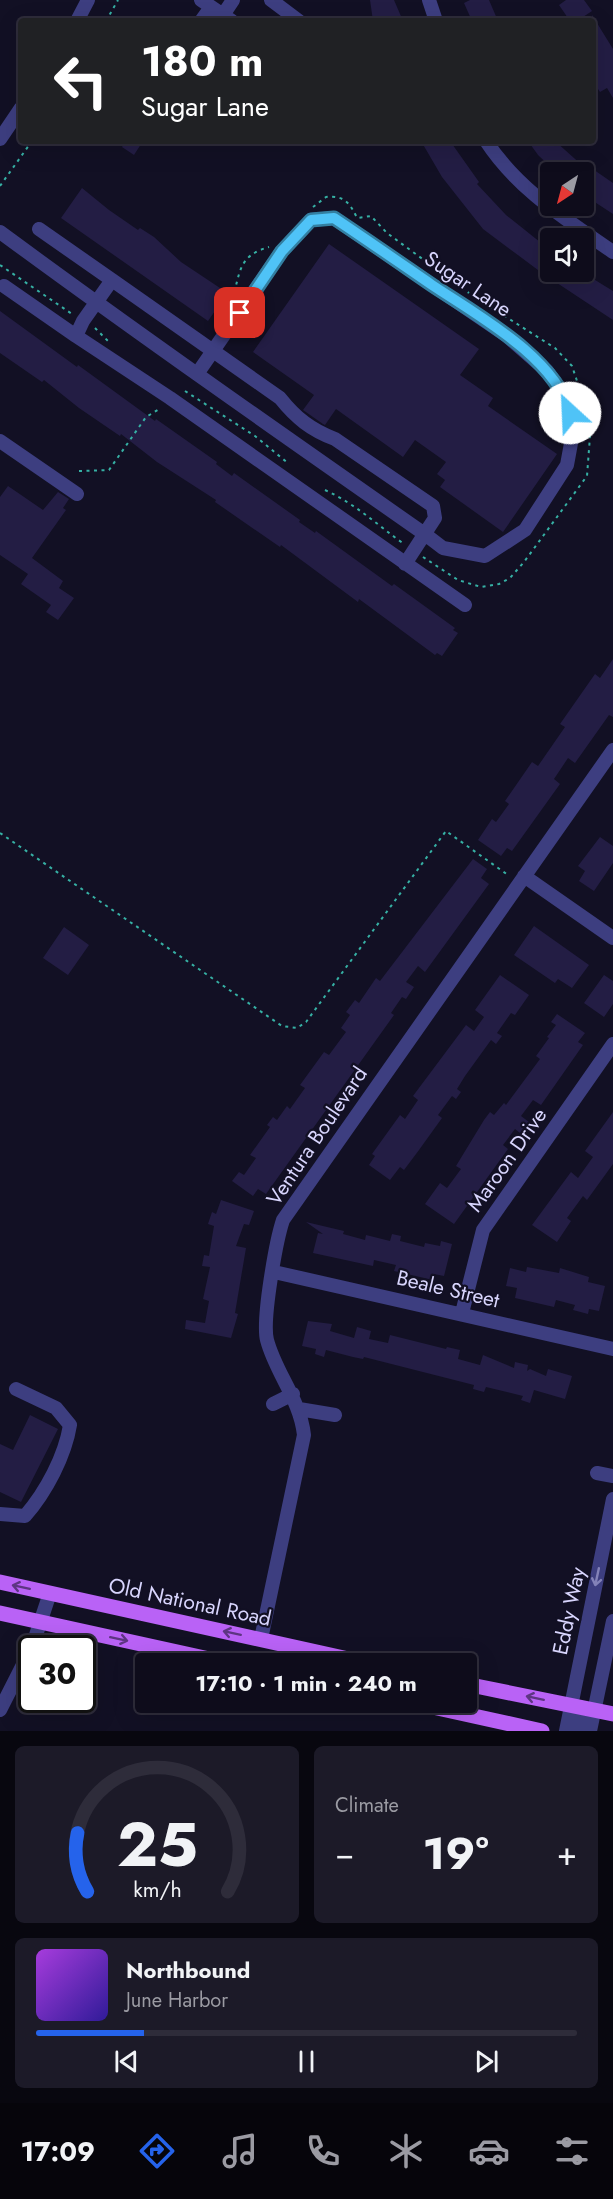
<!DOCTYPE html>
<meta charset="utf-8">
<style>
body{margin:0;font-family:Jost,sans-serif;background:#1c1a28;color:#f1f3f6;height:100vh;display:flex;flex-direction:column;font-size:22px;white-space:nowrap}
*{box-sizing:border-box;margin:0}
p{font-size:20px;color:#9b9ba3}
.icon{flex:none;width:33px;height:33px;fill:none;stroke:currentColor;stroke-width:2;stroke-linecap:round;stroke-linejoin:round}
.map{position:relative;height:1731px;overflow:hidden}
.panel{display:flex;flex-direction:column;gap:15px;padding:15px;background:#08070f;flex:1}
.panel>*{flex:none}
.guide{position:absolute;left:18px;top:18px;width:578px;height:126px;border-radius:6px;box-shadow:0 6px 24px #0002,0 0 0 2px #2e2c3a;background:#202124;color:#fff;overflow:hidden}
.needle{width:39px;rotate:216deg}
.buttons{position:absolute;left:540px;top:162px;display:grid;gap:12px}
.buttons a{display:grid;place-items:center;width:54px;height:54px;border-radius:6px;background:#0e0c1b;box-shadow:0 6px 24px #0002,0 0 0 2px #2e2c3a;font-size:30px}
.speed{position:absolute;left:18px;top:1635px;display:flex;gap:12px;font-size:30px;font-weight:700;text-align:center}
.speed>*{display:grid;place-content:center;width:78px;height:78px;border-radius:50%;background:#0e0c1b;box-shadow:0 6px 24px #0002,0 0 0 2px #2e2c3a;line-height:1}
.speed .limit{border:3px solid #111;border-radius:9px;background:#fff;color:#111}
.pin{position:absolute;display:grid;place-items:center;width:51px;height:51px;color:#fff;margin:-26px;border-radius:12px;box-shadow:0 3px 9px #0006}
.me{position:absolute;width:66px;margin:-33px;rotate:335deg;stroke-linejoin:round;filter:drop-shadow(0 0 4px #0008)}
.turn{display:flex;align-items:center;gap:21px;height:126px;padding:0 24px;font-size:27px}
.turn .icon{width:78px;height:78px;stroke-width:2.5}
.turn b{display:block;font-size:42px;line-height:51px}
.big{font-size:45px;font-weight:700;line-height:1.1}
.panel .card{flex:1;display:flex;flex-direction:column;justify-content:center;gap:9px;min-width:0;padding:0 21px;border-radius:9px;background:#1c1a28}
.panel .dial{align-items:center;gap:0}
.dial svg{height:156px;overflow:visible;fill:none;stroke:#2e2c3a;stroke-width:7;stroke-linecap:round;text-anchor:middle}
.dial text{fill:#f1f3f6;stroke:none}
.song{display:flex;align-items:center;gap:18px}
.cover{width:72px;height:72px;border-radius:9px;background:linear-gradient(135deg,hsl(280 70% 55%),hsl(250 70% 35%))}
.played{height:6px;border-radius:3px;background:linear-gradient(90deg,#2563eb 20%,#2e2c3a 20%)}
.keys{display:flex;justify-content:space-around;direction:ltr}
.heat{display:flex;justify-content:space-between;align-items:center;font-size:33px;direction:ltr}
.panel .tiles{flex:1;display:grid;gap:15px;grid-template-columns:1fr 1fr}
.card:last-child{grid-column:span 2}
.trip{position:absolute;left:135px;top:1653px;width:342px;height:60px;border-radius:6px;background:#0e0c1b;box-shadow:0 6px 24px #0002,0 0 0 2px #2e2c3a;font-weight:700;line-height:60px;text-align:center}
.tab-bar{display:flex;height:96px;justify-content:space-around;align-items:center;background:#06050b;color:#9b9ba3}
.tab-bar .icon{width:42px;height:42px}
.tab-bar .active{color:#2563eb}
.tab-bar b{font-size:27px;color:#f1f3f6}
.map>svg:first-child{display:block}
.building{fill:#231d44}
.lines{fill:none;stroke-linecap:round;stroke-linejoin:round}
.path{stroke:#36b0a4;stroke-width:2;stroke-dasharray:3 4.5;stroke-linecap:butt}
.minor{stroke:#3d3e80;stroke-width:14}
.major{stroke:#b962f6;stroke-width:15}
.oneway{stroke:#8382b8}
.oneway2{stroke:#5d3582}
.route-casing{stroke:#337fa1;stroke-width:15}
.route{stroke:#4fc3f7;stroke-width:10}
.labels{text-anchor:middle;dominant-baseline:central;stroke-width:4.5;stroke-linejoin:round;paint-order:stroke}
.street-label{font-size:21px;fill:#d8d5fd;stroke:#121024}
</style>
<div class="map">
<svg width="613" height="1731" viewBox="0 0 613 1731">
<rect width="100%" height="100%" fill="#121024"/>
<path class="building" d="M370,0H394L403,21H373Z
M470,0H489L498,21H472L464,3Z
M566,0H584L592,11L577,21H570L559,5Z
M592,15L613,49V98L607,88L600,92L592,80Z
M126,141H143L134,155L122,147Z
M421,141H450L479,182L477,184L506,215L550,250V272H582L613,291V320L542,273L483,229L442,177Z
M528,141H555L584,167V163L613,183V214L584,195V172H556L538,155Z
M82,188L109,210L138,230L140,228L154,237L181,262L223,290L226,295L208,321L61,218Z
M329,244L479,349L460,375L493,398L488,406L557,454L503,532L440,487L445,480L437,474L446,462L415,440L403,457L336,409L325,425L323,424L303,410L314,395L253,352Z
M0,311L77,367L78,365L155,421L156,419L217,462L216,464L232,476L234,473L300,520L299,522L315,533L316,531L392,586L394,584L455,628L453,630L458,633L442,656L437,653L435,655L359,599L358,602L281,545L280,547L215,502L216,500L157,462L121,434L120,436L79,408L44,380L42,382L0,353Z
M8,486L43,510L58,492L69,499L63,508L66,510L32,558L63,581L59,588L74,598L58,620L46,612L51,605L21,584L28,574L0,555V497Z
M613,659V717L609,715L575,763L568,758L554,779L560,784L512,851L507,848L501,856L478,840L492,819L496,822L509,804L505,801L532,762L538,766L565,727L560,724L595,674L600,678Z
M600,837L613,846V863L594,891L579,881L585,871L578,866Z
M473,859L487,869L481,878L489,884L425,972L418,966L406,982L414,987L406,999L402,997L391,1013L394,1015L266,1194L258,1189L253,1196L232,1181L239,1172L244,1175L256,1158L250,1155L270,1127L267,1125L273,1117L277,1120L287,1106L290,1109L305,1088L300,1085L324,1052L329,1055L346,1032L341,1028L350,1015L346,1012L355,1000L359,1003L376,978L380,981Z
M534,926L589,965L572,988L558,979L555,983L514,955Z
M64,927L89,945L68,975L43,958Z
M500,975L529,995L515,1015L511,1013L497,1033L502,1036L496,1044L491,1040L465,1076L457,1089L461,1092L456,1099L452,1096L438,1115L442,1118L419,1150L404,1170L400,1167L390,1180L369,1165L375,1156L372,1154L400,1115L405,1119L418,1100L413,1096L466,1025L474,1031L484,1017L475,1010Z
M604,975L613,981V1004L604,1017L584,1003Z
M557,1014L585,1033L578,1042L583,1045L541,1105L533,1100L521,1116L529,1122L520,1133L515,1129L503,1145L508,1149L454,1224L425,1204L440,1183L447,1188L461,1169L456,1166L484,1120L490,1112L494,1115L504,1103L506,1105L540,1059L536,1056L549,1038L547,1037L556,1025L551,1022Z
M613,1112V1164L587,1200L583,1196L567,1218L571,1221L557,1242L532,1225L571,1172L578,1178L593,1157L585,1151Z
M221,1200L254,1211L249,1225L244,1224L236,1246L246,1248L235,1313L238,1314L231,1338L185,1329L186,1320L205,1323L209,1301L203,1299L210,1267L202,1266L204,1255L209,1256L214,1226L208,1224L212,1212L216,1214Z
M306,1222L344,1231L343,1234L365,1240L366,1235L390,1241L392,1234L401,1236L400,1241L424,1247L425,1243L440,1246L441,1241L452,1244L444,1276L434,1274L433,1280L394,1271L396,1265L374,1260L373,1266L313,1253L318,1233L323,1234Z
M527,1267L559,1273L560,1268L589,1277L588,1282L605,1286L599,1311L589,1309L588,1314L573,1310L575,1305L556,1300L554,1307L515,1298L517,1288L506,1286L510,1268L526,1272Z
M308,1321L332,1324L330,1331L354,1338L357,1327L371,1331L369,1339L388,1343L390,1335L446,1349L447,1347L460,1350L458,1359L480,1365L483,1355L514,1368L515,1362L528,1365L527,1371L530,1369L546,1376L548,1369L572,1376L565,1399L534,1390L530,1403L521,1400L523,1396L486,1387L484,1392L473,1389L474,1385L364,1357L363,1359L353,1357L326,1350L324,1357L315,1354L316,1349L302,1346Z
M30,1415L58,1429L21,1502L0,1492V1444L13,1450Z"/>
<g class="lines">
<path class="path" d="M106,21L118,0
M0,186L32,141
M313,207L326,197C344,195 350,203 357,218L371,216L387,233L469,293
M0,265L72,314
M232,299C241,273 237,256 269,247
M95,328L108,341
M185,391L255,436L289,464
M79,471L109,470L146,417L161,408
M325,490C357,505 376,524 404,544
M423,557L458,580L481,587L499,584L510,578L524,562L587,476L591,423L572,366L555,348L473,296
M0,833L282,1026L297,1028L306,1022L446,831L508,875"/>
<path class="minor" d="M201,0L232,21
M271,0L299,21
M429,0L436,21
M223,15L233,0
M77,21L88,0
M201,21L211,7
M0,139L21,108
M486,141C518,190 566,219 613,252
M39,229L112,280
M0,232C140,335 283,435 426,535L443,548L485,556L525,530L567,465L574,427L567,399L547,371L507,336L334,218L311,220L282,251L197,374
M4,286L76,336L83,321L112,280L280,398C296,418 311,430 335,439L433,506L435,518L405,564
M76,336L170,398L465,605
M0,441L77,494
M524,876L613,938
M274,1272L613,1349
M462,1313L483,1230L613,1044
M273,1404L293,1394
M299,1409L335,1415
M597,1473L613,1476
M0,1514L25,1516C46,1492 65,1456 70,1425L56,1408L16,1389
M261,1639L304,1435C300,1399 276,1374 267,1340C262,1320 276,1241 283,1220L613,750
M0,1710L32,1647L50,1593
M566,1731L613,1499
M579,1731L582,1708
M590,1731L613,1621"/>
<path class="major" d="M0,1582L371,1664
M0,1613L232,1664
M466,1684L613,1714
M410,1702L542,1731"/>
</g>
<defs><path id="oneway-shaft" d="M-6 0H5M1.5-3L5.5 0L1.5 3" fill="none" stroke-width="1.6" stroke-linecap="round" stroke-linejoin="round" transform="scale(1.5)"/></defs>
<use class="oneway" href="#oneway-shaft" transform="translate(597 1577) rotate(102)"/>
<g class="oneway2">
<use href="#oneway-shaft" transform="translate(21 1587) rotate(-168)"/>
<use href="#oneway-shaft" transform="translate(232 1633) rotate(-168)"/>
<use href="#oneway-shaft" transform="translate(119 1639) rotate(12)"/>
<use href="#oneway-shaft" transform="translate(535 1698) rotate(-168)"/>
</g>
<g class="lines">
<g class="route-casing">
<path id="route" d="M240,313L282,251L311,220L334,218C367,240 400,263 432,285C477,315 556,358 570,413"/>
</g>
<use href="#route" class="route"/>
</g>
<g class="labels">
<g class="street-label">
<text transform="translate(468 284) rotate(34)">Sugar Lane</text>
<text transform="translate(317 1136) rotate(-56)">Ventura Boulevard</text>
<text transform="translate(507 1160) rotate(-55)">Maroon Drive</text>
<text transform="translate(448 1289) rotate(13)">Beale Street</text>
<text transform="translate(190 1602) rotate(12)">Old National Road</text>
<text transform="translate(569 1611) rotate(-78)">Eddy Way</text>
</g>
</g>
</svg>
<div class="buttons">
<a><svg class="needle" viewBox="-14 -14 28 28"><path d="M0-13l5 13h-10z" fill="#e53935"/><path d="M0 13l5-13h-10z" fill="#9b9ba3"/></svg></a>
<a><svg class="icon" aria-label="sound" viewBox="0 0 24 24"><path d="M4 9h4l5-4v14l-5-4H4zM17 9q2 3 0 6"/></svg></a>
</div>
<div class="speed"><div class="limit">30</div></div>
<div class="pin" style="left:240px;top:313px;background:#d93025"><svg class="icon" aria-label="arrive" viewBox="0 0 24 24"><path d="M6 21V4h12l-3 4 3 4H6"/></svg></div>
<svg class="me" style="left:570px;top:413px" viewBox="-20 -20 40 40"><circle r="19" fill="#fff"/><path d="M0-13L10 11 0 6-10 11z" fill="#4fc3f7"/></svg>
<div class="trip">17:10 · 1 min · 240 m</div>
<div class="guide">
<div class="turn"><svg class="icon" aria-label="left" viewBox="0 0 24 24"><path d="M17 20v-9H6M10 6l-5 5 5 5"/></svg><div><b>180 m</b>Sugar Lane</div></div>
</div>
</div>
<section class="panel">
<div class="tiles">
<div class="card dial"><svg viewBox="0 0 100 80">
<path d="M14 69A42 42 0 1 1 86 69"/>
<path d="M14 69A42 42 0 0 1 9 39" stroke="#2563eb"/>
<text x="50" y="56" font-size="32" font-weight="700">25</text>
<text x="50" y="72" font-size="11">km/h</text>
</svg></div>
<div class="card"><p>Climate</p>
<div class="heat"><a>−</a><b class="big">19°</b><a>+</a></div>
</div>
<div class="card">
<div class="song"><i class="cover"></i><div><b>Northbound</b><p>June Harbor</p></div></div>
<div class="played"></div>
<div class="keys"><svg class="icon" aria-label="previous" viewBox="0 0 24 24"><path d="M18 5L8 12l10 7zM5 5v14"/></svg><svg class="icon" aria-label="pause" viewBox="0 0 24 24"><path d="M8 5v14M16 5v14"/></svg><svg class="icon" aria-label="next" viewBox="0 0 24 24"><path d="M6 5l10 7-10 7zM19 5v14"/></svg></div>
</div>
</div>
</section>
<nav class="tab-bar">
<b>17:09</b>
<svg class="icon active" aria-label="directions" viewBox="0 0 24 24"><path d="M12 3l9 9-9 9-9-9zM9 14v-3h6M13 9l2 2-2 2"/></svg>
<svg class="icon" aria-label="music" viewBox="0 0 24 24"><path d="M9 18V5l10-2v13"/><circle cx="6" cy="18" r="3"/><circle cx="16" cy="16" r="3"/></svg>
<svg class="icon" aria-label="phone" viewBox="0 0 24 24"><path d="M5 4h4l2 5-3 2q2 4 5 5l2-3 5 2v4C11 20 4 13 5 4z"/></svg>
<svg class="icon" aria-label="climate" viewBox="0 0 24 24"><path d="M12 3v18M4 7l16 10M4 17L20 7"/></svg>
<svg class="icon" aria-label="car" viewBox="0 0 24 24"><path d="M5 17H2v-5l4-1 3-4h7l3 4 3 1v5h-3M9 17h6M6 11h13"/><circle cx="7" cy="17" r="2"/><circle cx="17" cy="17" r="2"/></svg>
<svg class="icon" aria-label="filters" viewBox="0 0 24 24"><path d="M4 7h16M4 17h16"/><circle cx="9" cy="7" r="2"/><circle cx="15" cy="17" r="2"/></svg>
</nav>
